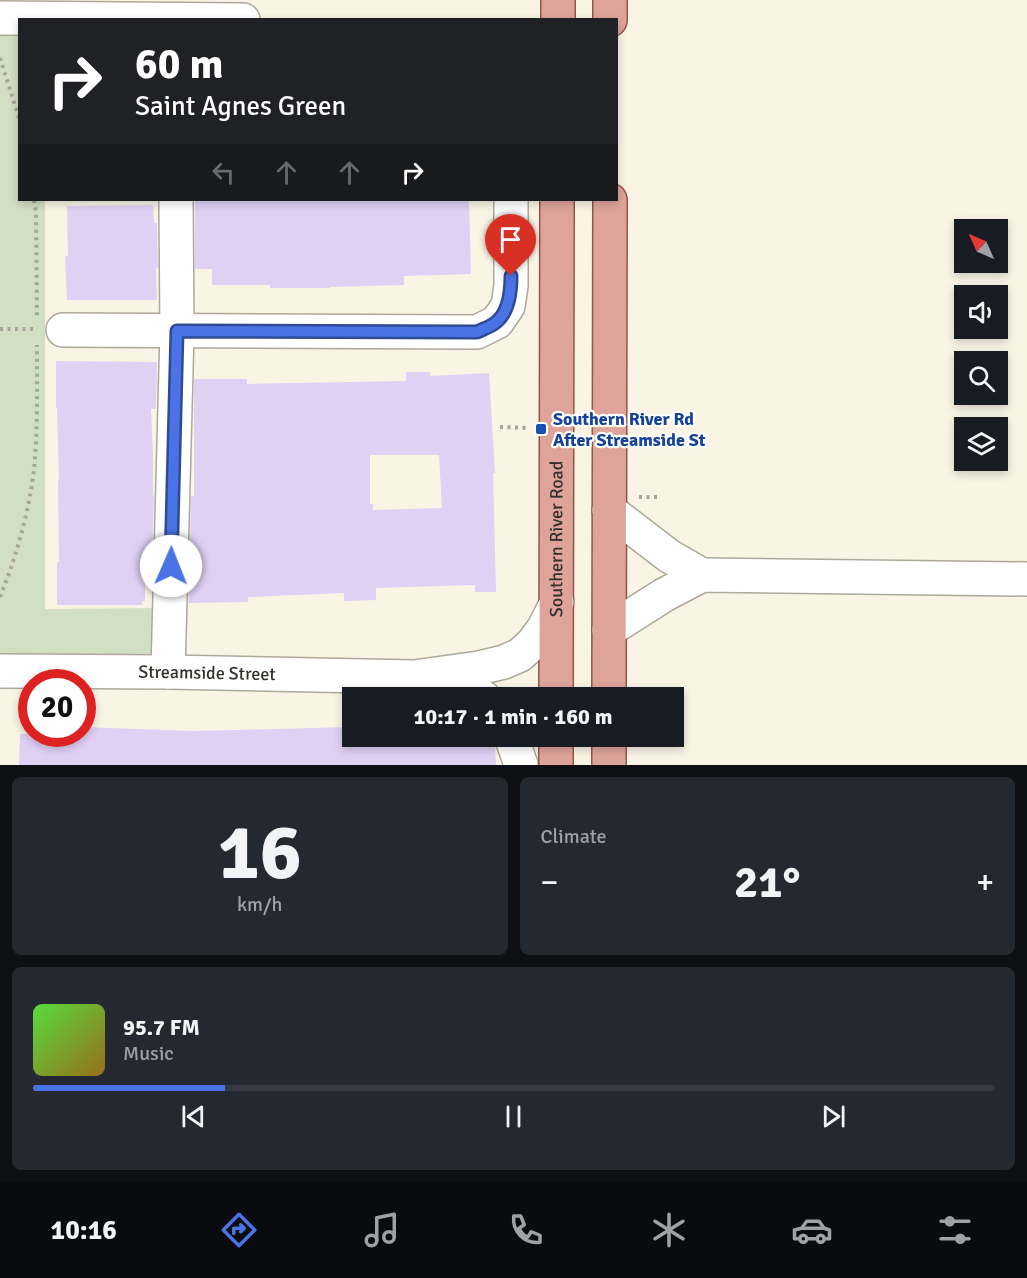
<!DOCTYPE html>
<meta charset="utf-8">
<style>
body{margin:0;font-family:Signika,sans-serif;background:#242831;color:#f1f3f6;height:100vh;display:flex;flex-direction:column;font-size:22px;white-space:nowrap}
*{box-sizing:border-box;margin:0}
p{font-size:20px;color:#9ea1a6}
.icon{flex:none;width:33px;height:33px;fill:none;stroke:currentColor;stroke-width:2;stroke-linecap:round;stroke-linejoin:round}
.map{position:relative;height:765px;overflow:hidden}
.panel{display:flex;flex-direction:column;gap:12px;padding:12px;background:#0d0f14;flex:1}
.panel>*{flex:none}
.guide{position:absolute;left:18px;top:18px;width:600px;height:183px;border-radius:0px;box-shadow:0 3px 9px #0003;background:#202124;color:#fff;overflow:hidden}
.needle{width:39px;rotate:315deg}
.tools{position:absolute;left:954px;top:219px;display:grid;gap:12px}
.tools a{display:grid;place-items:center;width:54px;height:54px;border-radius:0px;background:#171b24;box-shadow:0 3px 9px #0003;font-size:30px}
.speed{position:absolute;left:18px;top:669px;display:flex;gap:12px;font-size:30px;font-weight:700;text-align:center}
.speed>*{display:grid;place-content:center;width:78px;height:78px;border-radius:50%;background:#171b24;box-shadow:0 3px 9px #0003;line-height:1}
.speed .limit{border:9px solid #d22;background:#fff;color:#111}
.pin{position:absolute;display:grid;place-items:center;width:51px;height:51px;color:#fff;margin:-62px -26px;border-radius:50% 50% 50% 0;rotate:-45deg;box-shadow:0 0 6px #0007}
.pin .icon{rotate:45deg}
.me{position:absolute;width:66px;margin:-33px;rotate:1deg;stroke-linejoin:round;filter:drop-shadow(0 0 4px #0008)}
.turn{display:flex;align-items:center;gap:21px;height:126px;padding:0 18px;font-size:27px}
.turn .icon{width:78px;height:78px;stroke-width:2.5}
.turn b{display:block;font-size:42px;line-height:51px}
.lanes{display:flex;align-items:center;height:57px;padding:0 18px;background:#0003;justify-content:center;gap:30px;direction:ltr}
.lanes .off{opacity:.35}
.big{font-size:45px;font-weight:800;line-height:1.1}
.panel .widget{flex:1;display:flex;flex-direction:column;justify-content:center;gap:9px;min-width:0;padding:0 21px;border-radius:9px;background:#242831}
.panel .dial{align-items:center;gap:0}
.dial b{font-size:78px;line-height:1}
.song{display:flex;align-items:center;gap:18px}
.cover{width:72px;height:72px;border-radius:9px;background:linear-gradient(135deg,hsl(110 70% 55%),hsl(40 70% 35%))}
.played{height:6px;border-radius:3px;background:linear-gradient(90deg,#4a73e6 20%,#363941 20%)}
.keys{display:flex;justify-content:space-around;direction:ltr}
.heat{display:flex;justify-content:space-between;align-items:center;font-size:33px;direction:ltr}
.panel .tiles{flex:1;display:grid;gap:12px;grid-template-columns:1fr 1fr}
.widget:last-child{grid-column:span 2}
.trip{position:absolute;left:342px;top:687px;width:342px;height:60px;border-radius:0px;background:#171b24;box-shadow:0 3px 9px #0003;font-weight:800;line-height:60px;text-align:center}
.tab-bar{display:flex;height:96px;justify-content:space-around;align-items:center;background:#090b0e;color:#9ea1a6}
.tab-bar .icon{width:42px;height:42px}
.tab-bar .selected{color:#4a73e6}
.tab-bar b{font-size:27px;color:#f1f3f6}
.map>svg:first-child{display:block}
.green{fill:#d1dfc3}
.building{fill:#e0d0f4;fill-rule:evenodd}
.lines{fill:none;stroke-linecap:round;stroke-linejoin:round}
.minor-casing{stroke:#aea89a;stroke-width:36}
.major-casing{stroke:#945547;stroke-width:36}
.path{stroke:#a9a499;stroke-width:4;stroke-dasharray:3 4.5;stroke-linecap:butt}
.minor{stroke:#fff;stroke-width:33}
.major{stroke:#dea49a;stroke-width:33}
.route-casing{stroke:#304b96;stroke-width:15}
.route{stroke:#4a73e6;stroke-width:10}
.transit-dot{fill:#1a4fb4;stroke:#fff;stroke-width:2}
.labels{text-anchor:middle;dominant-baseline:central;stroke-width:4.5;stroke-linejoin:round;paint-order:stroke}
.transit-label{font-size:18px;font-weight:bold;fill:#164399;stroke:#fff;text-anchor:start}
.street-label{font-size:18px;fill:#33312b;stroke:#fff}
</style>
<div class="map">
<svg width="1027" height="765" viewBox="0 0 1027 765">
<rect width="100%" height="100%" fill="#faf4e5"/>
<path class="green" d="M0,31H19L20,200H45V609L162,608L153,651L148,655L142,656H0Z"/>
<path class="building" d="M195,200H469L471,274L404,276V285L330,287V288H270V285H212V269H195Z
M153,205L154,223H157L158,268H156L157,300H67L65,256H68L67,206Z
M56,361L157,362L156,409H151L153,455V496H154L152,555L145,556V601H142V605H57V562H59L58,479H59L57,408H56Z
M406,372H430V376L489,373L495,473H493L496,592H475V585L376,588V600L344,601V593L248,597V602L189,603L191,496H194V379H247V384L406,381ZM370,455H439L442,508L373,510V504H370Z
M82,727L193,731L352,727V736H467V742L493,741L495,748L496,765H19L20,734H82Z"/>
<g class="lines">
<g class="minor-casing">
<g id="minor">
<path d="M0,18L243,20"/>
<path d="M63,330L477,332L497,322L508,306L511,286V200"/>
<path d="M609,510L669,556L702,575"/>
<path d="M609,630L664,595L702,575L1027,579"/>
<path id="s1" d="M0,671L168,672L414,677L479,668L504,662L520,655L533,643L544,628L557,602"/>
<path d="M168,672L177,331L176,200"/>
<path d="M430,680L470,689L484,698"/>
<path d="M511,736L521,765"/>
</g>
</g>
<g class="major-casing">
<g id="major">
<path d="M558,20V0"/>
<path d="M610,20V0"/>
<path id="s2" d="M556,698L557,200"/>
<path d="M609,698L610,200"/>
<path d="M556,765V736"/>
<path d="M609,765V736"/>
</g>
</g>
<path class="path" d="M0,58L20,121
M34,200L36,212L37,316
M0,329H35
M500,427L529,428
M639,497H657
M0,597C16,557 29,513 34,469C38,428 37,386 37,345"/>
<use href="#minor" class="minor"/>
<use href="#major" class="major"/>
</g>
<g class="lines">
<g class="route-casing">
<path id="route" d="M171,566L177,331L477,332C483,329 490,327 495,323C509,313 511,292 511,276"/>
</g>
<use href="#route" class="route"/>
</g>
<rect class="transit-dot" x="535" y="423" width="12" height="12" rx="3"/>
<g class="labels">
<g class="transit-label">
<text x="553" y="419">Southern River Rd<tspan x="553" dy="21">After Streamside St</tspan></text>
</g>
<g class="street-label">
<text stroke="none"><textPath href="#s2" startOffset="159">Southern River Road</textPath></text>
<text stroke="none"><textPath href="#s1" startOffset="207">Streamside Street</textPath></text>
</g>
</g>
</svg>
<div class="tools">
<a><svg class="needle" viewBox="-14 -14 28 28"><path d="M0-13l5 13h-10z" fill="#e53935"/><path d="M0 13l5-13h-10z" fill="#9ea1a6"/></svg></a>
<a><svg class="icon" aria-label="sound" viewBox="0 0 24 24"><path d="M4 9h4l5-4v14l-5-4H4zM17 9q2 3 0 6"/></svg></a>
<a><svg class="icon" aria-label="search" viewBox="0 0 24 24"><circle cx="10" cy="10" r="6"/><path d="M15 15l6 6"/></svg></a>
<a><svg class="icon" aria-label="layers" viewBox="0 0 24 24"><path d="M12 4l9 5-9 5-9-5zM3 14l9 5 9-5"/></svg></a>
</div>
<div class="speed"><div class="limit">20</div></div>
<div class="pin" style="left:511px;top:276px;background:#d93025"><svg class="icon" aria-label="arrive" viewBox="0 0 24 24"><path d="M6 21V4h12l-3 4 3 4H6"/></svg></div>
<svg class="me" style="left:171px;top:566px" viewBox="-20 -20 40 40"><circle r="19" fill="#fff"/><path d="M0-13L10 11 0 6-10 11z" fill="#4a73e6"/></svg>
<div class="trip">10:17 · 1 min · 160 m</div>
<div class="guide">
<div class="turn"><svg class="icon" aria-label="right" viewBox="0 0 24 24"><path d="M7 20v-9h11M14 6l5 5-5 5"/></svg><div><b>60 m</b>Saint Agnes Green</div></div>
<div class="lanes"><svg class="icon off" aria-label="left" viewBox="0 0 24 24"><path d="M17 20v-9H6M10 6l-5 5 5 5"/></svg><svg class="icon off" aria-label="ahead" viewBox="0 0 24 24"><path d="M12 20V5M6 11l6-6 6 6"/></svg><svg class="icon off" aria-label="ahead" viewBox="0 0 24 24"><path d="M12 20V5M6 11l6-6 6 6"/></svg><svg class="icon" aria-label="right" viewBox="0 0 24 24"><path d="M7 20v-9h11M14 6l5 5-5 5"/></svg></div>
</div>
</div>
<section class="panel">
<div class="tiles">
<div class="widget dial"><b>16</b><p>km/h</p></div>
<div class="widget"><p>Climate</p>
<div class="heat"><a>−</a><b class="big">21°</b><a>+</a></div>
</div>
<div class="widget">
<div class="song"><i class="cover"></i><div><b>95.7 FM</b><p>Music</p></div></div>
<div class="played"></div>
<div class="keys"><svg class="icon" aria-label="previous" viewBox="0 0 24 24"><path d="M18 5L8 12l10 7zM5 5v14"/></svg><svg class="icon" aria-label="pause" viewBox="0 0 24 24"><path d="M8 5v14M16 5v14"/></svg><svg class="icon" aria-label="next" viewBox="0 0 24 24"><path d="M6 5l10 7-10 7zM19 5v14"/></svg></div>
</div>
</div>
</section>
<nav class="tab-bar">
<b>10:16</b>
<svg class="icon selected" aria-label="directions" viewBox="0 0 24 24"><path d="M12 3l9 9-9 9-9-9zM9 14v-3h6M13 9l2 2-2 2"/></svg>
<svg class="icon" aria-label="music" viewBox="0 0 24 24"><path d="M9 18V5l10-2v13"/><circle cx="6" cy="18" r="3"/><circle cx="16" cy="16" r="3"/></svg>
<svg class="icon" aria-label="phone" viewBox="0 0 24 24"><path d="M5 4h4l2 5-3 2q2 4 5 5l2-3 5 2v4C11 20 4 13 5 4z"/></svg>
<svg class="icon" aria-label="climate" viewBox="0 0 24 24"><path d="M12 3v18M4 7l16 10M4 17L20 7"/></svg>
<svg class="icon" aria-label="car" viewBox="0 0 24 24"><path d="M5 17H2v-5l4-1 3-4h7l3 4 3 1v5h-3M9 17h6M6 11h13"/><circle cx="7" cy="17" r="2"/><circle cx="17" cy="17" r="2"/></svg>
<svg class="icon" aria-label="filters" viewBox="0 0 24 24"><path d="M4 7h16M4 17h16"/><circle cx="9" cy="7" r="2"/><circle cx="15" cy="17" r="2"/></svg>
</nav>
